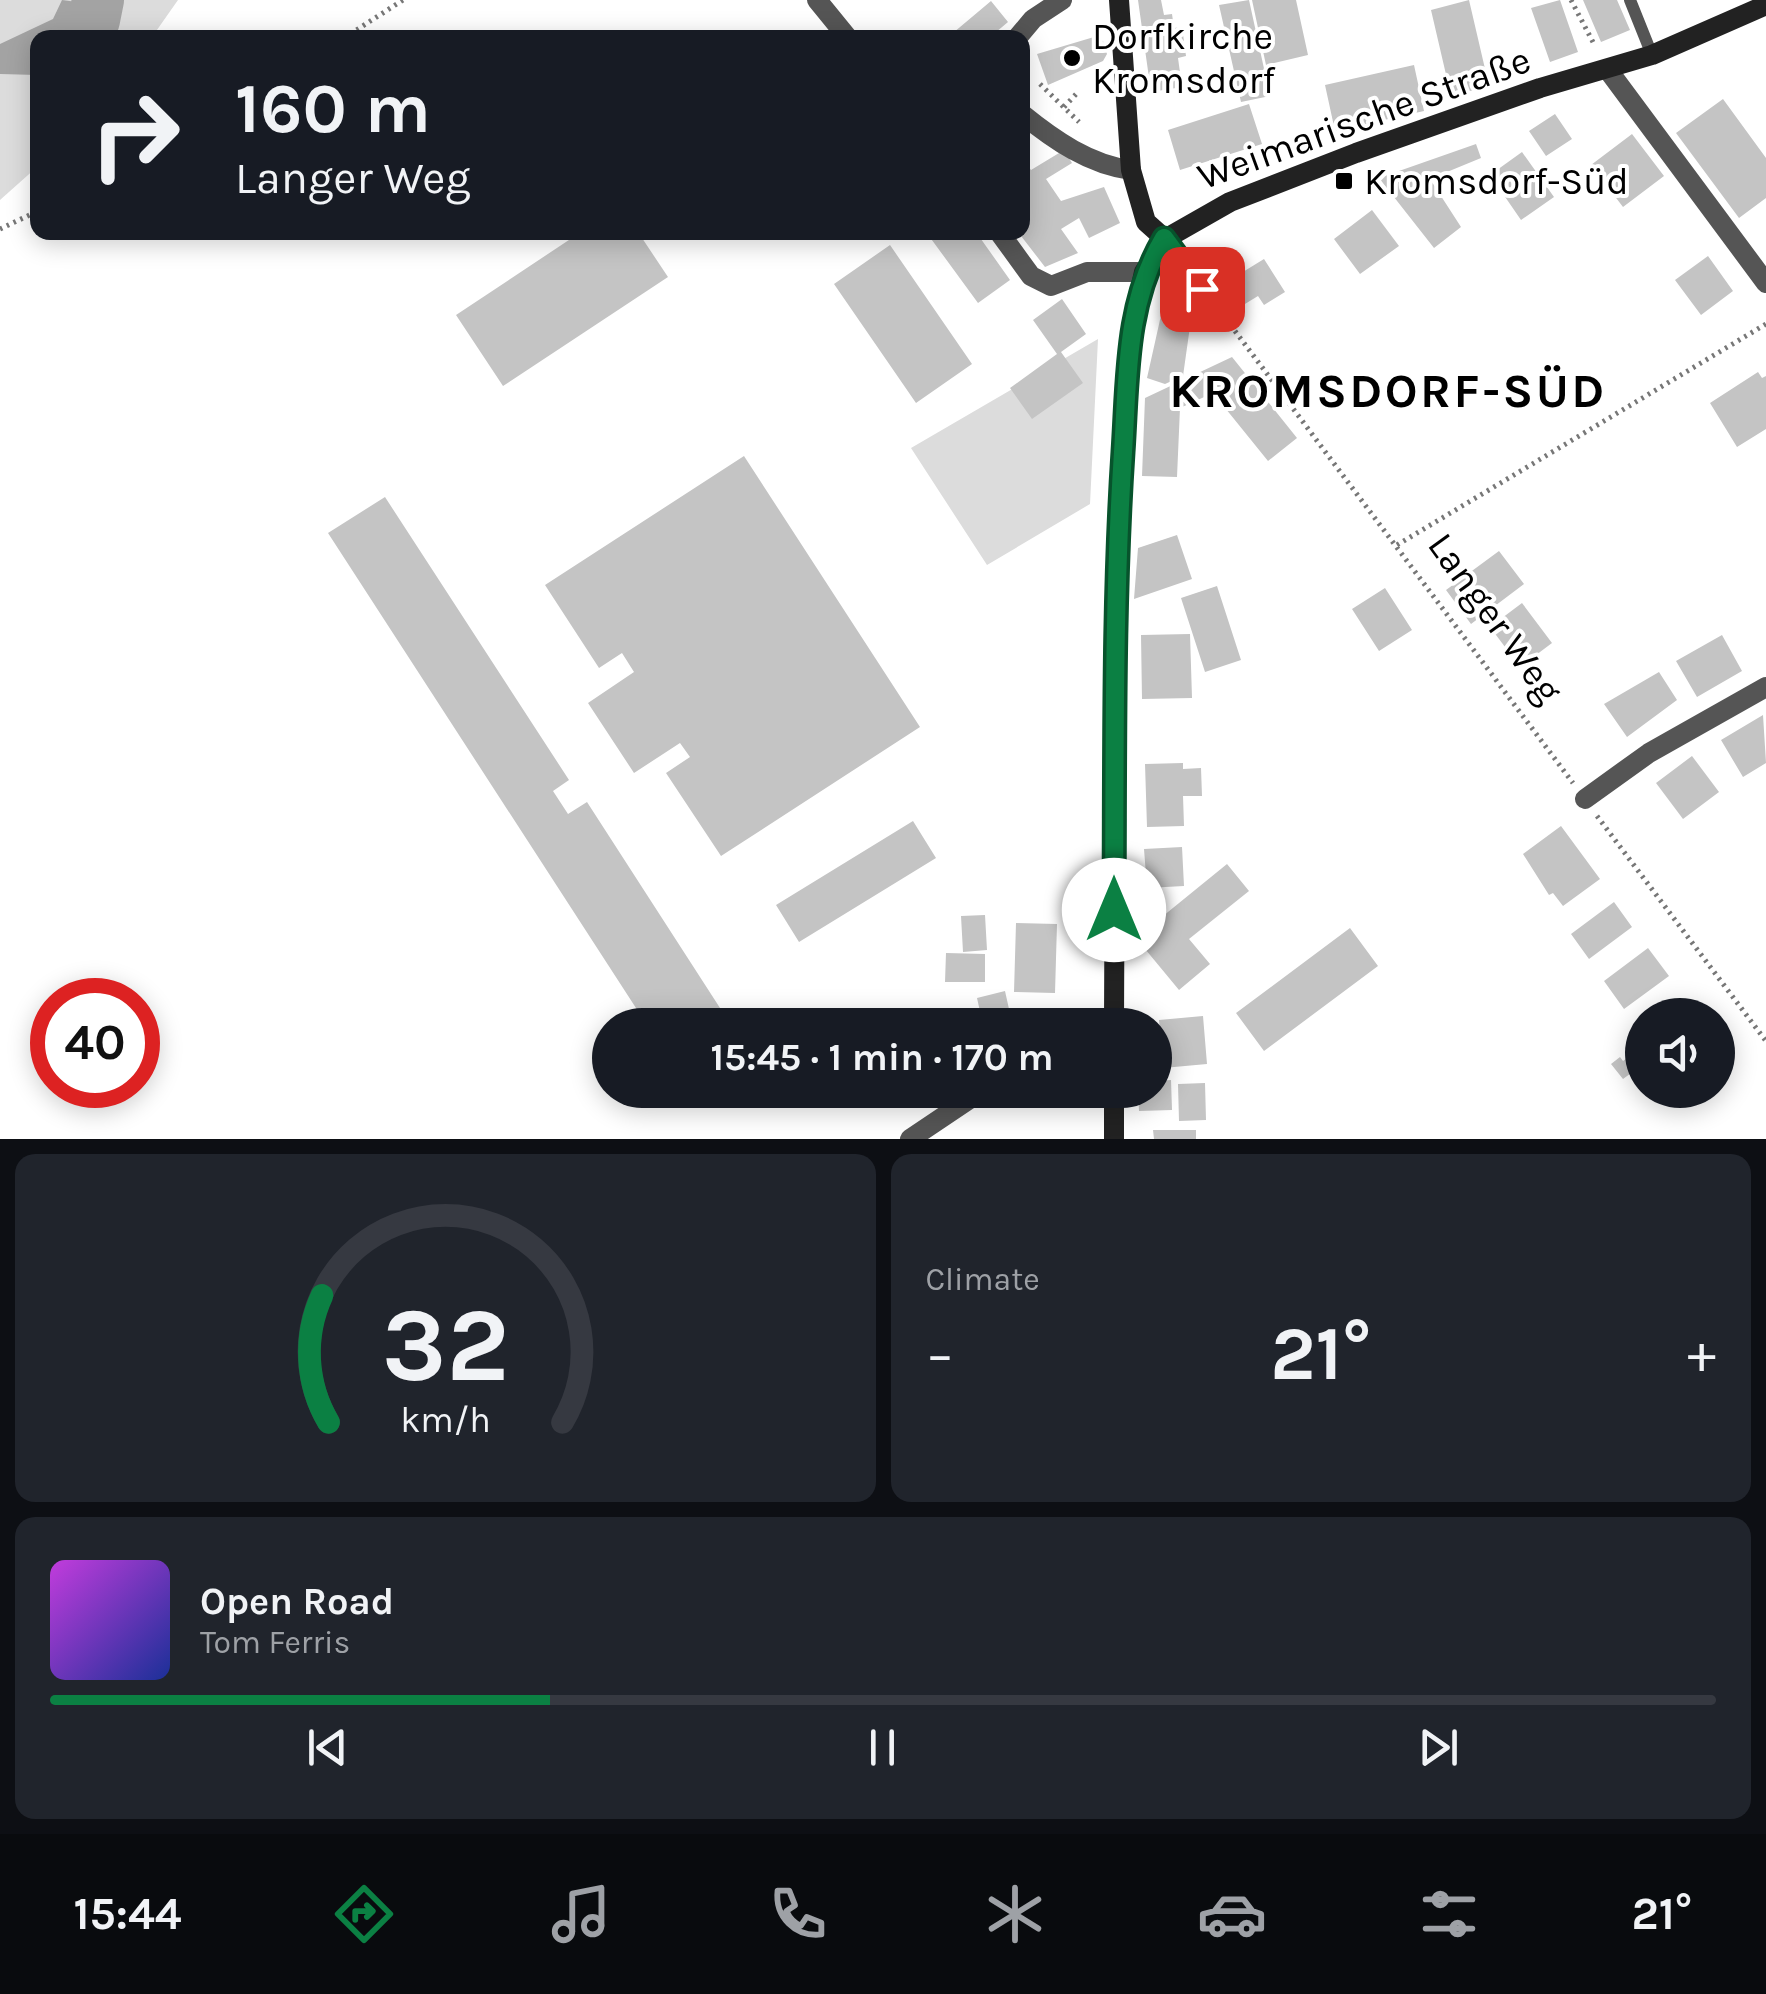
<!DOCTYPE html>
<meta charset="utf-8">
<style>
body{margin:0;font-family:Karla,sans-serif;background:#20242c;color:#f1f3f6;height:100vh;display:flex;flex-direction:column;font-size:38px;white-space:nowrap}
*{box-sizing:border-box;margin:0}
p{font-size:32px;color:#9ea1a6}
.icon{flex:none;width:55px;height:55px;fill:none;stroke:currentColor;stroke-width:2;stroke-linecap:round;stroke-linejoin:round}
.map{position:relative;height:1139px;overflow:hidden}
.panel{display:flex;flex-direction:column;gap:15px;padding:15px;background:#0d0f14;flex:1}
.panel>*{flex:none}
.banner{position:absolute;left:30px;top:30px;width:1000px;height:210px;border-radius:20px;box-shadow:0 5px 25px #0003;background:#171b24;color:#f1f3f6;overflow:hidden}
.buttons{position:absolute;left:1625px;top:998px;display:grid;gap:20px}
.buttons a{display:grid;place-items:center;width:110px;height:110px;border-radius:50%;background:#171b24;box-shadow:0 5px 25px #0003;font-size:50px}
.speed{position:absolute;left:30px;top:978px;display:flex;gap:20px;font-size:50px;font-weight:700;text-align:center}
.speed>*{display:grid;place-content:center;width:130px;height:130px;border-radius:50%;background:#171b24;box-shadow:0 5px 25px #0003;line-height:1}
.speed .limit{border:15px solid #d22;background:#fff;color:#111}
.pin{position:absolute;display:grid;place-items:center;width:85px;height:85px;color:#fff;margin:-42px;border-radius:20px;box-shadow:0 5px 15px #0006}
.me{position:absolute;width:110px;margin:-55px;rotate:0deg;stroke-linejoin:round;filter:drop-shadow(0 0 8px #0008)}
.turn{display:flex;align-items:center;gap:35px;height:210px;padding:0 40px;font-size:45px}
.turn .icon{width:130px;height:130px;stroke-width:2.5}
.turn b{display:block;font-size:70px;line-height:85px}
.big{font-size:75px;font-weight:700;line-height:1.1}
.panel .widget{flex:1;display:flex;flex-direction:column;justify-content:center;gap:15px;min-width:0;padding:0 35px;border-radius:20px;background:#20242c}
.panel .dial{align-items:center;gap:0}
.dial svg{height:260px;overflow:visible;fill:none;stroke:#363941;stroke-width:7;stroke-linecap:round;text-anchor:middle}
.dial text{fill:#f1f3f6;stroke:none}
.song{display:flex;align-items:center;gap:30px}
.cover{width:120px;height:120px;border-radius:15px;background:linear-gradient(135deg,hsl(290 70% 55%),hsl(230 70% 35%))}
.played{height:10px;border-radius:5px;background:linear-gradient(90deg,#0b8043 30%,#363941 30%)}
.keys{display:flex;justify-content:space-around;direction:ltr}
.heat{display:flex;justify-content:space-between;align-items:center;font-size:55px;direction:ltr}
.panel .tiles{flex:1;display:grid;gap:15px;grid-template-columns:1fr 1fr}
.widget:last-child{grid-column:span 2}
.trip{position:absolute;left:592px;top:1008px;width:580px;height:100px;border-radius:50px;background:#171b24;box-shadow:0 5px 25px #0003;font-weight:700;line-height:100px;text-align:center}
.tab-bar{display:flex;height:160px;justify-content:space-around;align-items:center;background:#090b0e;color:#9ea1a6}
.tab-bar .icon{width:70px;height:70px}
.tab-bar .active{color:#0b8043}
.tab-bar b{font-size:45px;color:#f1f3f6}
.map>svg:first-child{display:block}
.green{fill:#dcdcdc}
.water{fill:#a3a3a3}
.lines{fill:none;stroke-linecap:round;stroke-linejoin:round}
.river{stroke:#a3a3a3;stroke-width:52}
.building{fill:#c4c4c4}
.path{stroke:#777;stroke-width:5;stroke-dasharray:2.5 5;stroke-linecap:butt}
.lane{stroke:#555;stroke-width:12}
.street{stroke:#555;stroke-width:20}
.secondary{stroke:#222;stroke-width:20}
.route-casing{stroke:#07532c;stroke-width:25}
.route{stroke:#0b8043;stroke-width:18}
.poi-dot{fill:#000;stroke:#fff;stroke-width:4}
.labels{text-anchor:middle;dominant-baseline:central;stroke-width:8;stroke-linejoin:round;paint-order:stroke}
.poi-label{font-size:38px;fill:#000;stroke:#fff;text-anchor:start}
.street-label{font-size:38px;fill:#000;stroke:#fff}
.district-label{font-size:48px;font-weight:bold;letter-spacing:2.5px;fill:#000;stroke:#fff}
</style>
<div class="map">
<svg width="1766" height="1139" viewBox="0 0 1766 1139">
<rect width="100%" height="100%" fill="#fff"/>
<path class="green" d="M0,0H178L152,37L38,38L37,167L0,200Z
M1098,339L1090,504L987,565L911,448Z"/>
<path class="water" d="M62,0L107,6L90,37L38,38L37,75L0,74V44L53,19Z"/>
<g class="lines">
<path class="river" d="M76,38L94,20L98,0"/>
</g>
<path class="building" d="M1138,0H1161L1164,15L1172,14L1174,28L1182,27L1186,56L1178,58L1182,87L1151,92Z
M1249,0L1270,96L1241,102L1219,5Z
M1252,0H1296L1308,55L1266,65Z
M1469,0L1489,86L1451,96L1431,10Z
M1560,0L1578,52L1550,62L1531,8Z
M1583,0H1617L1630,30L1601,42Z
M991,1L1008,22L989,38H947Z
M1094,37L1103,41L1107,54L1103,61L1048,85L1037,54Z
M1414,65L1424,111L1335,131L1325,85Z
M1723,99L1766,158V198L1739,218L1676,133Z
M1249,104L1262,144L1180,170L1168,130Z
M1555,114L1572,139L1546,156L1529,131Z
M1632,134L1664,176L1623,207L1591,165Z
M1476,144L1481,158L1430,179L1461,227L1434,248L1379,178Z
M1064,150L1072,163L1046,179L1061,201L1104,187L1120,223L1089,238L1079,218L1061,229L1078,253L1045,267L1018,232H1022V158L1031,170Z
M1522,152L1554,197L1521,220L1490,175Z
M1372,210L1399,246L1360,274L1334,239Z
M581,232H638L668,277L503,386L456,315Z
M935,232H976L1010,280L978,303L929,236Z
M890,245L972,364L916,403L834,284Z
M1708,256L1733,291L1701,315L1675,280Z
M1264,259L1285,292L1264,305L1258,296L1240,307L1225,283Z
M1170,275L1194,298L1183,376L1165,384L1147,378Z
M1062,299L1086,334L1061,352L1083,383L1032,419L1010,388L1057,354L1033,320Z
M1232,357L1297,438L1268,461L1213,393L1180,408L1177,477L1142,476L1145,398Z
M1758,372L1762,378L1766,376V429L1737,447L1710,403Z
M744,456L920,727L721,856L666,773L690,757L680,743L634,773L588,703L634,672L622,653L599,668L545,585Z
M385,497L569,780L553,791L568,814L587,802L731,1025H647L328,533Z
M1177,535L1192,579L1134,599L1138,548Z
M1499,551L1524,584L1471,624L1446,590Z
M1217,586L1241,660L1205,672L1181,598Z
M1385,588L1412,630L1379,651L1352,609Z
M1522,603L1552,643L1520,667L1490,627Z
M1190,634L1192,698L1142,699L1141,635Z
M1722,635L1742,671L1697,697L1676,661Z
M1659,672L1677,700L1627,737L1604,704Z
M1763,715L1766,763L1743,777L1721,740Z
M1692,756L1719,792L1683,819L1656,783Z
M1183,763V769L1201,768L1202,796H1183L1184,826L1147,827L1145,764Z
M913,821L936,858L799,942L776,905Z
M1561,826L1600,879L1563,906L1553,893L1549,895L1523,854Z
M1182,847L1184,886L1147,888L1144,849Z
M1227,864L1249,891L1189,939L1210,964L1179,990L1136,938Z
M1614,902L1632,927L1589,959L1571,934Z
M985,915L987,950L963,952L961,916Z
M1016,923L1057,924L1055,993L1014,992Z
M1350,928L1378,966L1264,1051L1236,1013Z
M1648,948L1669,976L1624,1009L1604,981Z
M946,953L985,954V982H945Z
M1005,991L1009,1009L981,1016L977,998Z
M1203,1016L1207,1064L1163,1068L1159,1020Z
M1642,1047V1065L1623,1079L1611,1064L1620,1057L1623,1061Z
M1171,1080L1172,1110L1139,1111L1138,1090H1155V1081Z
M1205,1083L1206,1120L1179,1121L1178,1084Z
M1153,1130H1196V1139H1154Z"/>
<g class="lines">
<path class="path" d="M1571,0L1595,46
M344,38L403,0
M1040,84L1079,122
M1064,107L1078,92
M0,229L38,211
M1217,307L1573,783
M1397,545L1766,324
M1597,816L1766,1041"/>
<path class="lane" d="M1630,0L1652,55"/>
<path class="street" d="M817,0L848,38
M1017,38L1033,19L1062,0
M1608,70L1766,283
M1022,114C1054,140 1090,165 1131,170
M999,232L1031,276L1051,286L1087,272H1144
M1165,239L1202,289
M1585,799L1649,753L1766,687
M910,1139L983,1090"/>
<path class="secondary" d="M1119,0L1131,170L1146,222L1165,239
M1114,1025L1116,564L1132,326L1144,272L1165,239L1230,202L1356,153L1540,88L1652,55L1766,5
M1114,1090V1139"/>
</g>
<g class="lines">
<g class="route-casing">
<path id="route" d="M1114,910C1115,757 1113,605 1123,452C1128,377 1125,304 1164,238L1202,289"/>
</g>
<use href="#route" class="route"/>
</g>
<g class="poi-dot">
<circle cx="1072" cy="58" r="10"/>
<rect x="1334" y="171" width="20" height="20" rx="5"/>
</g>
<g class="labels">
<g class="poi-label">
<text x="1092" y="36">Dorfkirche<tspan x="1092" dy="44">Kromsdorf</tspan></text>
<text x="1364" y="181">Kromsdorf-Süd</text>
</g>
<g class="street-label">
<text transform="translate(1364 118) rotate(-20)">Weimarische Straße</text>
<text transform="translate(1495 618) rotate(54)">Langer Weg</text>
</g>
<g class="district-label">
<text x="1388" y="391">KROMSDORF-SÜD</text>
</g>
</g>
</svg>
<div class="buttons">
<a><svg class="icon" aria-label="sound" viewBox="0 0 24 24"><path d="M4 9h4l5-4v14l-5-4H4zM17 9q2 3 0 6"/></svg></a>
</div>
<div class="speed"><div class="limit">40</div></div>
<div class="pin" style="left:1202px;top:289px;background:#d93025"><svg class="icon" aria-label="arrive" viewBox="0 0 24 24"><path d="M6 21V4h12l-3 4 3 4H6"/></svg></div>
<svg class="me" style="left:1114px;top:910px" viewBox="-20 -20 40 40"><circle r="19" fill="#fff"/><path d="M0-13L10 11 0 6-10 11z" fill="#0b8043"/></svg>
<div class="trip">15:45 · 1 min · 170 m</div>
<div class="banner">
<div class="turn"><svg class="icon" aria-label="right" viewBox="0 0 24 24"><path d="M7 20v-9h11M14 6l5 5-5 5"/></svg><div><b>160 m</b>Langer Weg</div></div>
</div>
</div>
<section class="panel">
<div class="tiles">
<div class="widget dial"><svg viewBox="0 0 100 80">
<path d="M14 69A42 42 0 1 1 86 69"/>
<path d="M14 69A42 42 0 0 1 12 30" stroke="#0b8043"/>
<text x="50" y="56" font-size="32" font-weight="700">32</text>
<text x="50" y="72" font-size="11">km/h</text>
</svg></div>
<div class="widget"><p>Climate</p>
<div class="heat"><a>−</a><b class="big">21°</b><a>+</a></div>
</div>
<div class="widget">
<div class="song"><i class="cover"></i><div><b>Open Road</b><p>Tom Ferris</p></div></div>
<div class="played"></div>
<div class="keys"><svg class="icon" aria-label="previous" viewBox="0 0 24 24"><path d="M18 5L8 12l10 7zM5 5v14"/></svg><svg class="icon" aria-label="pause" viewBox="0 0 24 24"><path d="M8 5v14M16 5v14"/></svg><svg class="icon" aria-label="next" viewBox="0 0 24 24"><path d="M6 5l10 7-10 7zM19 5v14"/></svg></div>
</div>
</div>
</section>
<nav class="tab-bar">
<b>15:44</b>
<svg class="icon active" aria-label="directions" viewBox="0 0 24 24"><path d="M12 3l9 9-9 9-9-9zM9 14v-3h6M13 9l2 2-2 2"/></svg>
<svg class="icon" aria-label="music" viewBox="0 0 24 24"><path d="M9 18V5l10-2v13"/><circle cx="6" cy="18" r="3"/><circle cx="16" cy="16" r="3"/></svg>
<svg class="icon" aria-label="phone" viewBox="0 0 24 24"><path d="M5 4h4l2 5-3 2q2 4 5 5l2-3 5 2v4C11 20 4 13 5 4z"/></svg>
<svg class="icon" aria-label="climate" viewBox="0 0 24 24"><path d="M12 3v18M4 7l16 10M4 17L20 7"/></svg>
<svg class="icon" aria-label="car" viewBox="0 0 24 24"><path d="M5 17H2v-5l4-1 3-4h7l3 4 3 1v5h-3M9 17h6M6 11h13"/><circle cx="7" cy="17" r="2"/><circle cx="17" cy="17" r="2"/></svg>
<svg class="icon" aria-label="filters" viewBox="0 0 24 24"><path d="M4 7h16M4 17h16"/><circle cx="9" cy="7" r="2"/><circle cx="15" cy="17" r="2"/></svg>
<b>21°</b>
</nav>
